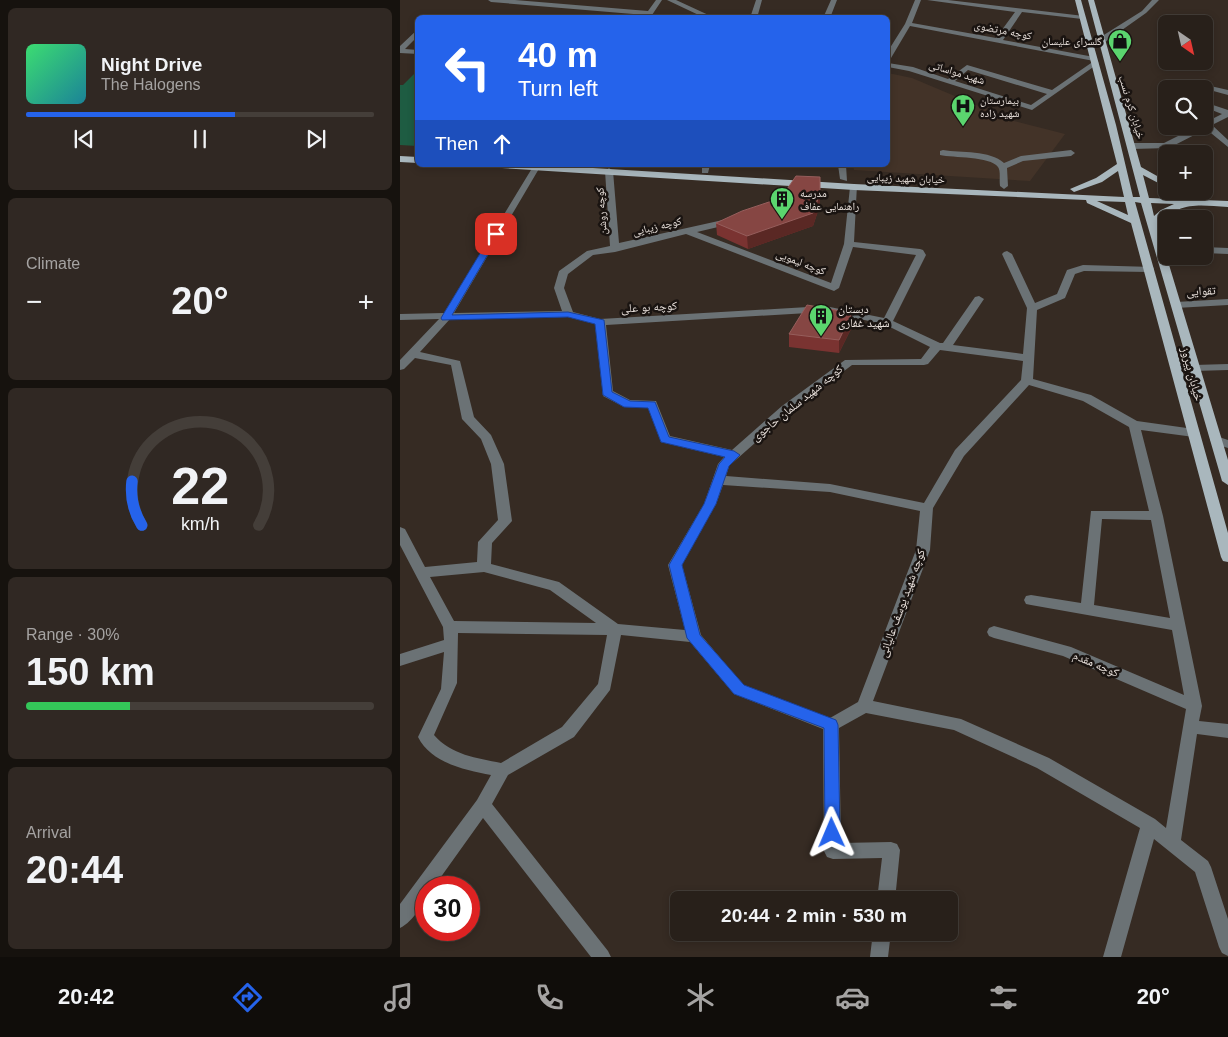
<!DOCTYPE html>
<meta charset="utf-8">
<style>
body{margin:0;font-family:Arial,"Noto Naskh Arabic",sans-serif;background:#302823;color:#f1f3f6;height:100vh;display:flex;flex-direction:column;font-size:19px;white-space:nowrap}
*{box-sizing:border-box;margin:0}
p{font-size:16px;color:#a5a3a2}
.icon{flex:none;width:28px;height:28px;fill:none;stroke:currentColor;stroke-width:2;stroke-linecap:round;stroke-linejoin:round}
.map{position:relative;flex:1;overflow:hidden}
.drawer{display:flex;flex-direction:column;gap:8px;padding:8px;background:#16120e;width:400px}
.drawer>*{flex:none}
.top-card{position:absolute;left:15px;top:15px;width:475px;height:152px;border-radius:8px;box-shadow:0 2px 8px #0003,0 0 0 1px #443e39;background:#2563eb;color:#fff;overflow:hidden}
.needle{width:32px;rotate:146deg}
.controls{position:absolute;left:758px;top:15px;display:grid;gap:10px}
.controls a{display:grid;place-items:center;width:55px;height:55px;border-radius:8px;background:#28201a;box-shadow:0 2px 8px #0003,0 0 0 1px #443e39;font-size:25px}
.speed{position:absolute;left:15px;top:876px;display:flex;gap:10px;font-size:25px;font-weight:700;text-align:center}
.speed>*{display:grid;place-content:center;width:65px;height:65px;border-radius:50%;background:#28201a;box-shadow:0 2px 8px #0003,0 0 0 1px #443e39;line-height:1}
.speed .limit{border:8px solid #d22;background:#fff;color:#111}
.pin{position:absolute;display:grid;place-items:center;width:42px;height:42px;color:#fff;margin:-21px;border-radius:10px;box-shadow:0 2px 8px #0006}
.me{position:absolute;width:55px;margin:-28px;rotate:359deg;stroke-linejoin:round;filter:drop-shadow(0 0 4px #0008)}
.turn{display:flex;align-items:center;gap:18px;height:105px;padding:0 20px;font-size:22px}
.turn .icon{width:65px;height:65px;stroke-width:2.5}
.turn b{display:block;font-size:35px;line-height:42px}
.then{display:flex;align-items:center;height:48px;padding:0 20px;background:#0003;gap:10px;font-size:19px}
.big{font-size:38px;font-weight:700;line-height:1.1}
.drawer .tile{flex:1;display:flex;flex-direction:column;justify-content:center;gap:8px;min-width:0;padding:0 18px;border-radius:8px;background:#302823}
.drawer .dial{align-items:center;gap:0}
.dial svg{height:130px;overflow:visible;fill:none;stroke:#443e39;stroke-width:7;stroke-linecap:round;text-anchor:middle}
.dial text{fill:#f1f3f6;stroke:none}
.song{display:flex;align-items:center;gap:15px}
.cover{width:60px;height:60px;border-radius:8px;background:linear-gradient(135deg,hsl(140 70% 55%),hsl(190 70% 35%))}
.played{height:5px;border-radius:2px;background:linear-gradient(90deg,#2563eb 60%,#443e39 60%)}
.keys{display:flex;justify-content:space-around;direction:ltr}
.heat{display:flex;justify-content:space-between;align-items:center;font-size:28px;direction:ltr}
.charge{height:8px;border-radius:4px;background:linear-gradient(90deg,#34c759 30%,#443e39 0)}
.trip{position:absolute;left:270px;top:891px;width:288px;height:50px;border-radius:8px;background:#28201a;box-shadow:0 2px 8px #0003,0 0 0 1px #443e39;font-weight:700;line-height:50px;text-align:center}
.menu{display:flex;height:80px;justify-content:space-around;align-items:center;background:#100d0a;color:#a5a3a2}
.menu .icon{width:35px;height:35px}
.menu .current{color:#2563eb}
.menu b{font-size:22px;color:#f1f3f6}
main{display:flex;flex:1;min-height:0}
.map>svg:first-child{display:block}
.built{fill:#433328}
.green{fill:#1e5c42}
.lines{fill:none;stroke-linecap:round;stroke-linejoin:round}
.minor{fill:#6b7275;fill-rule:evenodd}
.major{fill:#a9b7bd;fill-rule:evenodd}
.wall{fill:#7a3331}
.shaded-wall{fill:#5a2824}
.building{fill:#864643;stroke:#965e5c}
.route{fill:#2563eb;stroke:#184099}
.labels{text-anchor:middle;dominant-baseline:central;stroke-width:5;stroke-linejoin:round;paint-order:stroke}
.far-street-label{font-size:11px;fill:#eae2dd;stroke:#1a1411}
.far-poi-label{font-size:11px;fill:#eae2dd;stroke:#1a1411;text-anchor:start}
.street-label{font-size:12px;fill:#eae2dd;stroke:#1a1411}
.poi-label{font-size:12px;fill:#eae2dd;stroke:#1a1411;text-anchor:start}
</style>
<main>
<section class="drawer">
<div class="tile">
<div class="song"><i class="cover"></i><div><b>Night Drive</b><p>The Halogens</p></div></div>
<div class="played"></div>
<div class="keys"><svg class="icon" aria-label="previous" viewBox="0 0 24 24"><path d="M18 5L8 12l10 7zM5 5v14"/></svg><svg class="icon" aria-label="pause" viewBox="0 0 24 24"><path d="M8 5v14M16 5v14"/></svg><svg class="icon" aria-label="next" viewBox="0 0 24 24"><path d="M6 5l10 7-10 7zM19 5v14"/></svg></div>
</div>
<div class="tile"><p>Climate</p>
<div class="heat"><a>−</a><b class="big">20°</b><a>+</a></div>
</div>
<div class="tile dial"><svg viewBox="0 0 100 80">
<path d="M14 69A42 42 0 1 1 86 69"/>
<path d="M14 69A42 42 0 0 1 8 42" stroke="#2563eb"/>
<text x="50" y="56" font-size="32" font-weight="700">22</text>
<text x="50" y="72" font-size="11">km/h</text>
</svg></div>
<div class="tile"><p>Range · 30%</p><b class="big">150 km</b><div class="charge"></div></div>
<div class="tile"><p>Arrival</p><b class="big">20:44</b></div>
</section>
<div class="map">
<svg width="828" height="957" viewBox="0 0 828 957">
<rect width="100%" height="100%" fill="#362b23"/>
<path class="built" d="M488,73L512,78L614,121L665,134L630,181L454,170L453,165H488Z"/>
<path class="green" d="M17,71V146L0,145V85H3Z"/>
<g class="lines">
<path class="minor" d="M88,0H115L248,11L256,0H262L250,18H243L245,15L91,2Z
M267,0H276L315,18H305Z
M356,0H362L357,18H350Z
M431,0H437L430,18H423Z
M515,0H521L512,23L596,38L615,12L527,0H548L684,16L685,17L682,19L622,12L603,40L694,57H697L695,61L699,63L632,110L509,71L488,67V63L513,67L548,79L567,65L652,90L694,61L510,26L491,58H488V51L505,24ZM568,70L647,94L631,105L555,81Z
M752,0H759L746,13L705,42H699V38L742,11Z
M114,14L116,15L117,18H110Z
M18,29V36L5,49L18,50V54L0,53V46Z
M806,85L828,90V95L806,89Z
M804,102L828,110V117L812,125L828,140V147L806,129L769,148L732,149L728,146L732,143H764L798,126H804V123L822,114L804,107Z
M543,150C561,153 590,150 604,163L621,156L671,150L675,153L671,156L623,161L607,168L608,186L604,189L600,186C599,180 601,171 598,167C590,156 553,158 540,155V151Z
M134,165L140,167L54,313L162,311L154,288L159,271L187,251L210,246L205,171L209,168L213,171L219,243L332,218L337,221L335,223L297,232L431,283L444,244L450,187L457,185L454,242L520,249L523,250L526,255L493,321L540,343H543L575,297L579,296L584,299L553,345L623,354L627,308L602,254L604,252L607,251L612,254L635,303L657,294L667,270L683,265L753,267L754,269L749,272L684,271L675,274L665,298L637,310L633,379L691,395L737,421L794,429L800,433L794,437L741,430L763,516L802,706L799,721L828,724V738L797,734L781,840L808,861L811,867L828,919V956L822,953L819,947L795,872L754,839L721,957H703L740,828L637,768L554,730L466,713L439,728L441,843L491,842L497,844L500,850L495,900H477L482,858L433,859L427,857L424,851L423,729L334,694L290,642L221,635L210,690L174,737L108,775L92,804L208,951L211,957H191L83,818L33,888H26C26,901 13,922 0,928V904L77,800L91,775C65,770 31,763 18,737L41,689L44,652L0,666V654L44,640L43,627L0,545V527L5,529L25,567L77,562L78,542L98,520L91,464L81,439L62,419L51,365L15,358L4,369L0,370V360L39,319L0,320V314L44,313ZM286,234L434,291L439,288L453,247L516,255L484,318L425,306L200,319L173,312L164,288L168,274L193,255L215,252ZM425,312L484,324L530,347L521,359L445,360L382,406L332,450L270,436L256,401L230,400L213,391L206,325ZM168,317L195,324L203,396L224,407L248,408L261,442L324,457L318,464L304,504L268,565L285,630L218,624L159,582L91,564L92,543L112,521L104,464L91,435L74,417L60,361L20,352L50,319ZM540,350L623,361L621,380L555,450L524,503L430,484L326,476L329,466L390,412L452,365H524L528,364ZM629,385L683,401L729,427L749,511H691L681,603L631,595L626,596L624,600L626,604L631,605L772,630L784,695L671,647L594,626L589,628L587,632L589,636L594,638L663,656L786,709L766,828L755,819L649,758L561,719L473,701L530,550L533,508L564,456ZM323,485L430,492L520,511L516,550L458,702L430,718L344,686L301,635L282,565L316,504ZM702,519L751,520L770,618L694,605ZM84,572L150,590L196,623L54,621L30,577ZM58,633L207,635L198,684L162,727L101,763C77,758 51,755 34,735L57,683Z
M302,165H310L308,173H302Z
M438,165H446L447,181L440,179Z
M804,247L828,248V254L804,253Z
M828,299V305L776,308L771,305L776,302Z
M828,364V370L794,371L788,368L794,365Z
M816,436L828,440V448L812,443L810,440Z
M473,932H491L488,957H470Z"/>
<path class="major" d="M675,0H681L716,125L733,197H740L688,0H694L741,167L766,181V187L743,175L749,198L828,201V207C798,205 780,201 757,225L828,460V485L822,481L741,203L735,202L828,533V562L823,561L821,557L731,223L687,203L686,200L454,190L102,168L98,165H144L454,184L724,197L718,171L702,182L674,192L670,189L696,178L717,164ZM697,201L725,202L728,215ZM751,203L774,204L761,210L754,216Z
M0,156L18,157V163L0,162Z
M780,191H793L799,195L794,198Z"/>
</g>
<path class="wall" d="M420,205L413,226L348,249L317,235L316,223Z
M452,327L439,353L389,347V334Z"/>
<path class="shaded-wall" d="M420,193V205L413,226L348,249L347,236Z
M452,313V327L439,353V340Z"/>
<path class="building" d="M396,176L420,177V193L413,213L347,236L316,223L342,211L381,198Z
M407,305L452,313L439,340L389,334Z"/>
<path class="route" d="M93,232L100,234L52,315L168,312L204,320L212,392L230,401L255,402L269,437L334,451L340,455L329,466L316,504L282,565L300,635L344,685L436,720L438,725L440,833L438,838L432,840L427,838L425,833L424,728L334,694L287,638L269,565L304,504L319,464L325,457L261,442L248,408L224,407L203,395L195,324L168,317L42,320L41,318Z"/>
<defs>
<g id="shop-pin" transform="scale(1.25)"><path d="M0 17L-7.5 6A9.5 9.5 0 1 1 7.5 6Z" fill="#5bd56e" stroke="#1a1411"/><path d="M-5-2.5h2.3a2.7 3.5 0 0 1 5.4 0H5L5.5 6h-11ZM-1.5-2.5h3a1.5 2.3 0 0 0-3 0Z" fill="#111"/></g>
<g id="hospital-pin" transform="scale(1.25)"><path d="M0 17L-7.5 6A9.5 9.5 0 1 1 7.5 6Z" fill="#5bd56e" stroke="#1a1411"/><path d="M-5-5h3v3.5h4V-5h3V5h-3V1.5h-4V5h-3Z" fill="#111"/></g>
<g id="building-pin" transform="scale(1.25)"><path d="M0 17L-7.5 6A9.5 9.5 0 1 1 7.5 6Z" fill="#5bd56e" stroke="#1a1411"/><path d="M-4-6H4V6H1V3H-1V6H-4ZM-2.5-4.3h1.7v1.8h-1.7ZM.8-4.3h1.7v1.8H.8ZM-2.5-1h1.7V.8h-1.7ZM.8-1h1.7V.8H.8Z" fill="#111"/></g>
</defs>
<g fill-rule="evenodd">
<use href="#shop-pin" x="720" y="41"/>
<use href="#hospital-pin" x="563" y="106"/>
<use href="#building-pin" x="382" y="199"/>
<use href="#building-pin" x="421" y="316"/>
</g>
<g class="labels">
<g class="far-street-label">
<text transform="translate(603 30) rotate(11)">کوچه مرتضوی</text>
<text transform="translate(557 72) rotate(17)">شهید مواساتی</text>
<text transform="translate(732 107) rotate(73)">خیابان کرم نسب</text>
<text transform="translate(506 178) rotate(2)">خیابان شهید زیبایی</text>
<text transform="translate(201 211) rotate(-94)">کوچه روشن</text>
<text transform="translate(257 226) rotate(-13)">کوچه زیبایی</text>
<text transform="translate(401 262) rotate(21)">کوچه لیمویی</text>
</g>
<g class="far-poi-label">
<text x="702" y="41" text-anchor="end">گلسرای علیسان</text>
<text x="580" y="100">بیمارستان<tspan x="580" dy="13">شهید زاده</tspan></text>
<text x="400" y="193">مدرسه<tspan x="400" dy="13">راهنمایی عفاف</tspan></text>
</g>
<g class="street-label">
<text transform="translate(801 291) rotate(-3)">تقوایی</text>
<text transform="translate(249 307) rotate(-3)">کوچه بو علی</text>
<text transform="translate(792 374) rotate(75)">خیابان پیروز</text>
<text transform="translate(397 403) rotate(-39)">کوچه شهید سلمان حاجوی</text>
<text transform="translate(502 603) rotate(-70)">کوچه شهید یوسف عالیانی</text>
<text transform="translate(696 664) rotate(23)">کوچه مقدم</text>
</g>
<g class="poi-label">
<text x="438" y="309">دبستان<tspan x="438" dy="14">شهید غفاری</tspan></text>
</g>
</g>
</svg>
<div class="controls">
<a><svg class="needle" viewBox="-14 -14 28 28"><path d="M0-13l5 13h-10z" fill="#e53935"/><path d="M0 13l5-13h-10z" fill="#a5a3a2"/></svg></a>
<a><svg class="icon" aria-label="search" viewBox="0 0 24 24"><circle cx="10" cy="10" r="6"/><path d="M15 15l6 6"/></svg></a>
<a>+</a>
<a>−</a>
</div>
<div class="speed"><div class="limit">30</div></div>
<div class="pin" style="left:96px;top:234px;background:#d93025"><svg class="icon" aria-label="arrive" viewBox="0 0 24 24"><path d="M6 21V4h12l-3 4 3 4H6"/></svg></div>
<svg class="me" style="left:432px;top:833px" viewBox="-20 -20 40 40"><path d="M0-17L14 15 0 8-14 15z" fill="#2563eb" stroke="#fff" stroke-width="4"/></svg>
<div class="trip">20:44 · 2 min · 530 m</div>
<div class="top-card">
<div class="turn"><svg class="icon" aria-label="left" viewBox="0 0 24 24"><path d="M17 20v-9H6M10 6l-5 5 5 5"/></svg><div><b>40 m</b>Turn left</div></div>
<div class="then">Then<svg class="icon" aria-label="ahead" viewBox="0 0 24 24"><path d="M12 20V5M6 11l6-6 6 6"/></svg></div>
</div>
</div>
</main>
<nav class="menu">
<b>20:42</b>
<svg class="icon current" aria-label="directions" viewBox="0 0 24 24"><path d="M12 3l9 9-9 9-9-9zM9 14v-3h6M13 9l2 2-2 2"/></svg>
<svg class="icon" aria-label="music" viewBox="0 0 24 24"><path d="M9 18V5l10-2v13"/><circle cx="6" cy="18" r="3"/><circle cx="16" cy="16" r="3"/></svg>
<svg class="icon" aria-label="phone" viewBox="0 0 24 24"><path d="M5 4h4l2 5-3 2q2 4 5 5l2-3 5 2v4C11 20 4 13 5 4z"/></svg>
<svg class="icon" aria-label="climate" viewBox="0 0 24 24"><path d="M12 3v18M4 7l16 10M4 17L20 7"/></svg>
<svg class="icon" aria-label="car" viewBox="0 0 24 24"><path d="M5 17H2v-5l4-1 3-4h7l3 4 3 1v5h-3M9 17h6M6 11h13"/><circle cx="7" cy="17" r="2"/><circle cx="17" cy="17" r="2"/></svg>
<svg class="icon" aria-label="filters" viewBox="0 0 24 24"><path d="M4 7h16M4 17h16"/><circle cx="9" cy="7" r="2"/><circle cx="15" cy="17" r="2"/></svg>
<b>20°</b>
</nav>
